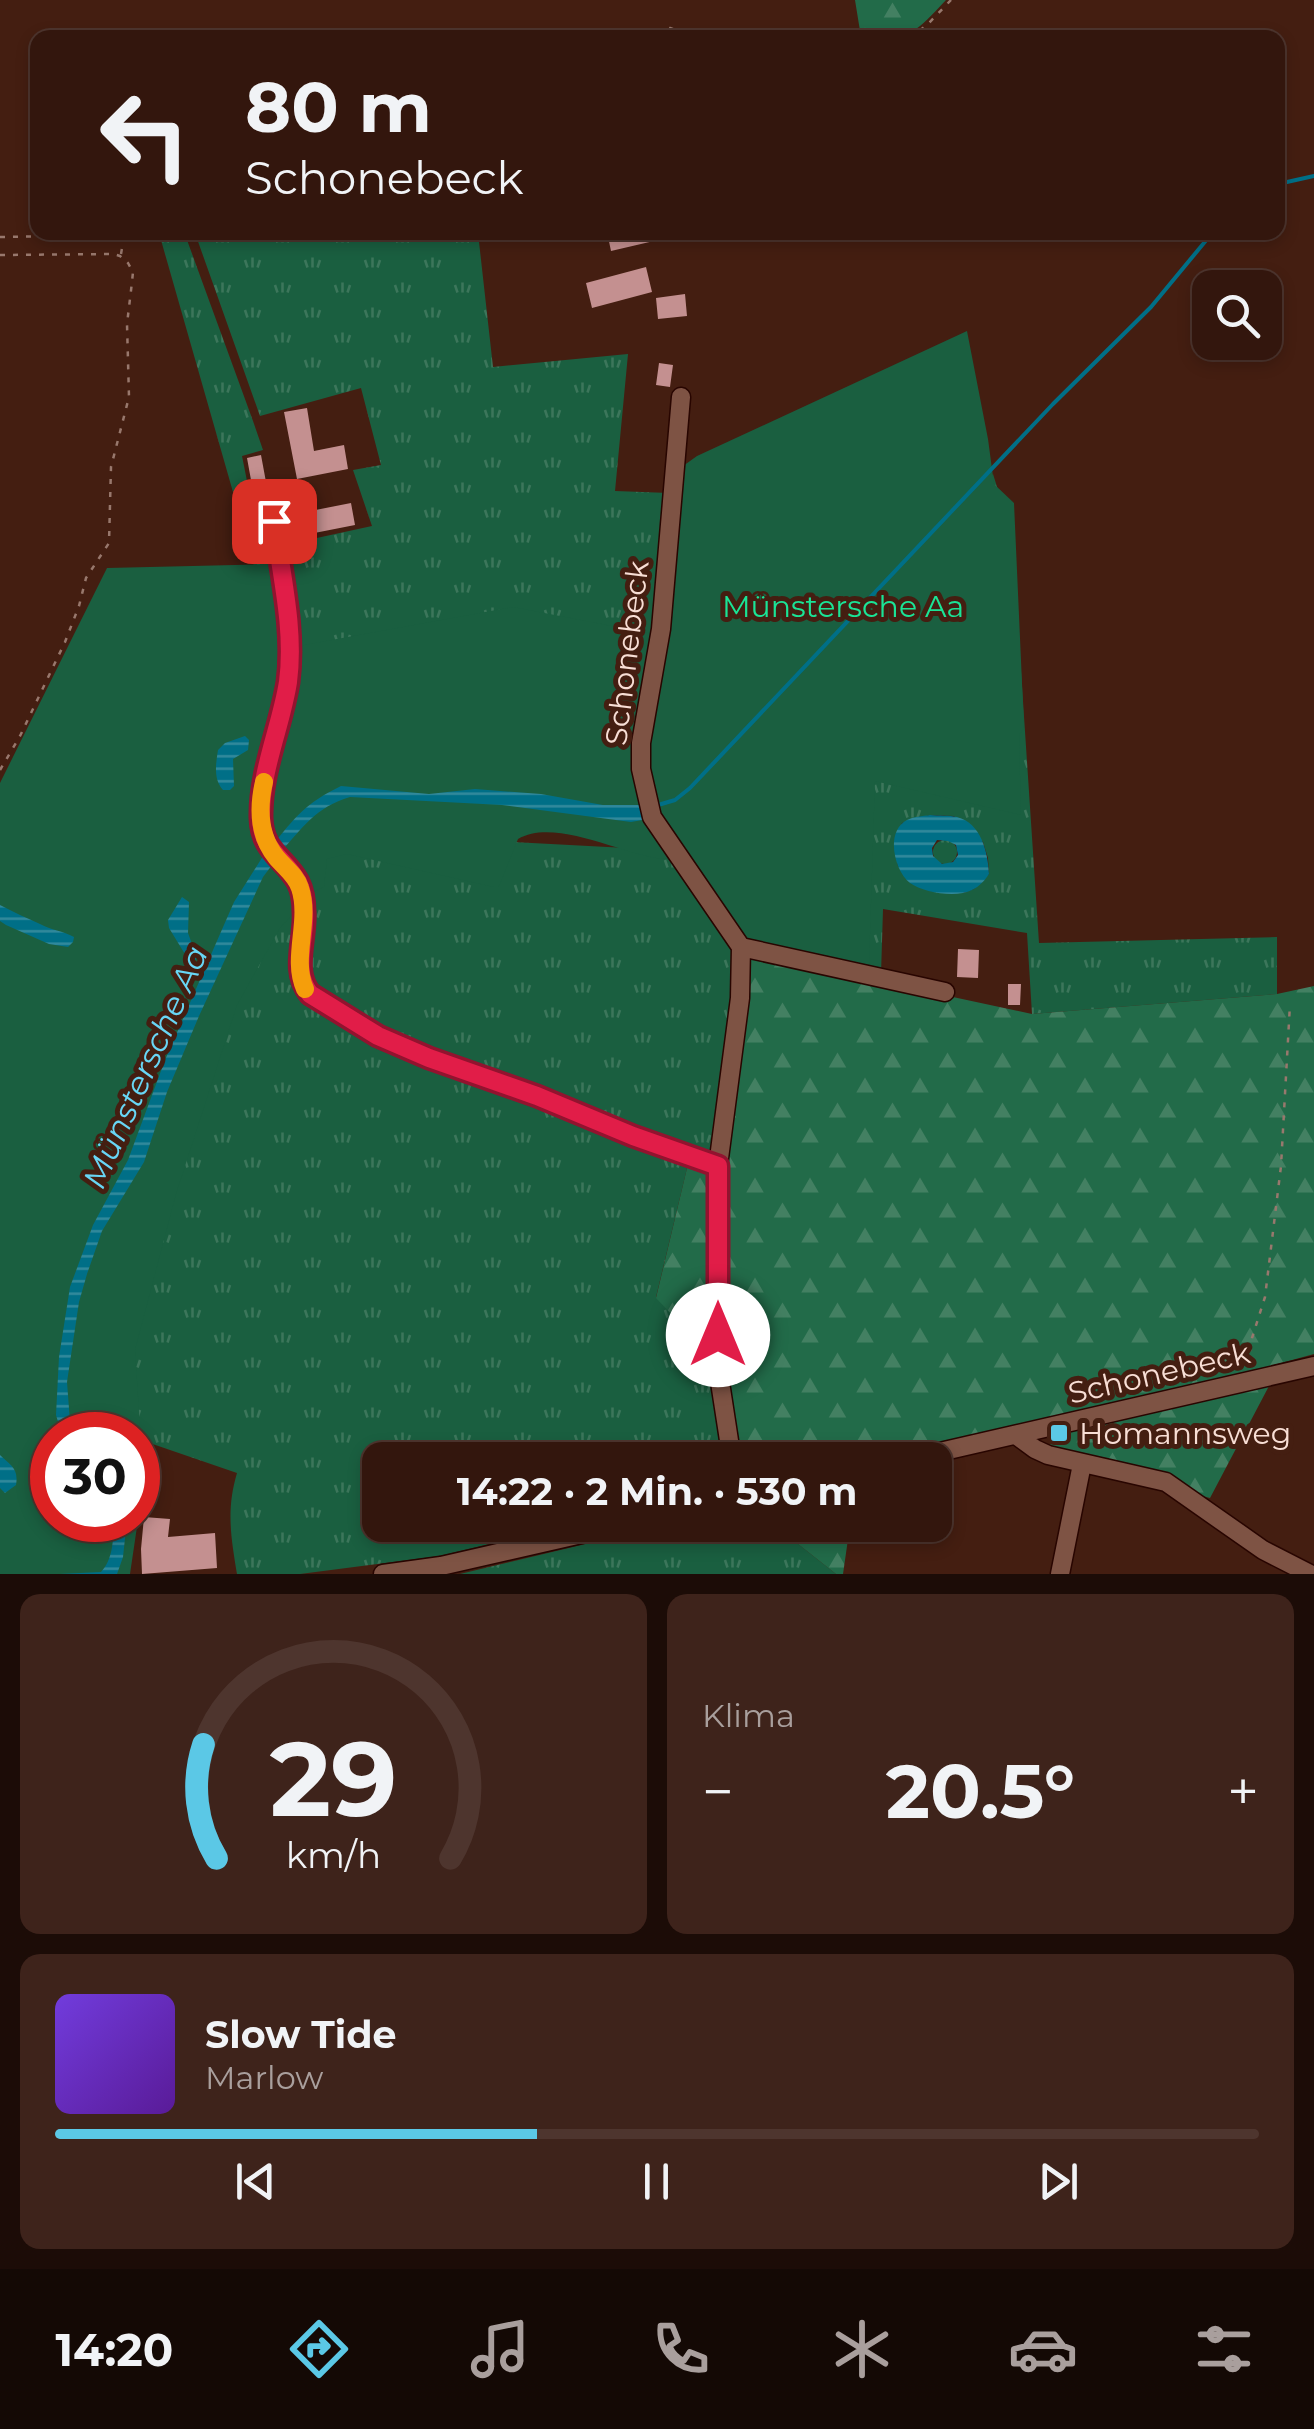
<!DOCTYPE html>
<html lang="de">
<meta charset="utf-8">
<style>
body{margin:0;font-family:Montserrat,sans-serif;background:#3e231b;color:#f1f3f6;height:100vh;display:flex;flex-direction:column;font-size:38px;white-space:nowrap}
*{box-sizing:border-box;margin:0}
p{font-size:32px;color:#a99f9d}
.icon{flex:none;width:55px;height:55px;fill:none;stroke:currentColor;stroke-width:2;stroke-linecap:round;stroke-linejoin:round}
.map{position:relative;height:1574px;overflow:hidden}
.sheet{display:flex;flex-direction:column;gap:20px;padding:20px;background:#1c0c07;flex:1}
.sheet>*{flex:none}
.banner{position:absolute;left:30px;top:30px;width:1255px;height:210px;border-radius:20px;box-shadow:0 5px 15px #0003,0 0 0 2px #4e352e;background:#33160d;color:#f1f3f6;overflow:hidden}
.buttons{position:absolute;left:1192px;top:270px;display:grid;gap:20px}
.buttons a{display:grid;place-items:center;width:90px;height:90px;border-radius:20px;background:#33160d;box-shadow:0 5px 15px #0003,0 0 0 2px #4e352e;font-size:50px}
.speed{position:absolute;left:30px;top:1412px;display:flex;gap:20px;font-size:50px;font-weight:700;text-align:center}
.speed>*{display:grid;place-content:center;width:130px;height:130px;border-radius:50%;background:#33160d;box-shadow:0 5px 15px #0003,0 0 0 2px #4e352e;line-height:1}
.speed .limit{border:15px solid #d22;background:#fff;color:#111}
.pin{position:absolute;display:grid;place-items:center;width:85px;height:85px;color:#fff;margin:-42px;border-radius:20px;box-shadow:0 5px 15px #0006}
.me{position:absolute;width:110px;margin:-55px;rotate:0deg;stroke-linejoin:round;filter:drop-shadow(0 0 8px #0008)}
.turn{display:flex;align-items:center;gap:35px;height:210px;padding:0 50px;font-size:45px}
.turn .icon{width:130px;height:130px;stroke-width:2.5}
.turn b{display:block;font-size:70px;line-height:85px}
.big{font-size:75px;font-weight:700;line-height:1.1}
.sheet .tile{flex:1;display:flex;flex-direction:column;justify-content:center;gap:15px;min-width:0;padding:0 35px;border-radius:20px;background:#3e231b}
.sheet .dial{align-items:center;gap:0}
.dial svg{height:260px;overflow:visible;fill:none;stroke:#4e352e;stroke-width:7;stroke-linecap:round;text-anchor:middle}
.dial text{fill:#f1f3f6;stroke:none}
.song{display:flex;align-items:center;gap:30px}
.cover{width:120px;height:120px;border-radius:15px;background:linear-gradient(135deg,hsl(260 70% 55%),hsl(270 70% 35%))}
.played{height:10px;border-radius:5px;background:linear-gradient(90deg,#5bc8e6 40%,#4e352e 40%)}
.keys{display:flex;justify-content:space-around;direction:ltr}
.heat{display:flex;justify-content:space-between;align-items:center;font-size:55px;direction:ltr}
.sheet .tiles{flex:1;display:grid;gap:20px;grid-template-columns:1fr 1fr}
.tile:last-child{grid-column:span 2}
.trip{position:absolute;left:362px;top:1442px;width:590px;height:100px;border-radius:20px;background:#33160d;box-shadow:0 5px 15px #0003,0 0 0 2px #4e352e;font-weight:700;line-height:100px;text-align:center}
.dock{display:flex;height:160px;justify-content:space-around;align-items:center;background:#140905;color:#a99f9d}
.dock .icon{width:70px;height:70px}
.dock .current{color:#5bc8e6}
.dock b{font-size:45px;color:#f1f3f6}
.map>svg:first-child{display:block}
.grass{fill:url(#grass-tufts);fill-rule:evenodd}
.forest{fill:url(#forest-firs)}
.park{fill:#1a5f40}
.water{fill:url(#water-rules);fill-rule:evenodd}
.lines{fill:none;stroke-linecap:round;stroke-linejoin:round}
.stream{stroke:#006f87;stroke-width:4}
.building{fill:#c49090}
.minor-casing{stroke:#280500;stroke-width:21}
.path{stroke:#98786d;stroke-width:2.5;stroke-dasharray:5 8;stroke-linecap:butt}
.minor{stroke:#7e5344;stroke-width:18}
.route-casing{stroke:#92132f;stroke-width:25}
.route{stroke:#e11d48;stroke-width:18}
.slow{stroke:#f59e0b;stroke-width:18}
.poi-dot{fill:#5bc8e6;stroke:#441e11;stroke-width:4}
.labels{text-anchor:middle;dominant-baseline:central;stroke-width:10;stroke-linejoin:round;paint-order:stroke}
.park-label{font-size:30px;fill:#1ae496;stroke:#441e11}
.street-label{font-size:30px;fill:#f8ded5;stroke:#441e11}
.poi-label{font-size:30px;fill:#f8ded5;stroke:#441e11;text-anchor:start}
.water-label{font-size:32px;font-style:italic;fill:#68d6f5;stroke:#441e11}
</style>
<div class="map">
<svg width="1314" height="1574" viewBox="0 0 1314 1574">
<defs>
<pattern id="grass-tufts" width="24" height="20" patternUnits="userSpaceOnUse" patternTransform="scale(2.5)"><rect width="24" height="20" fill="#1a5f40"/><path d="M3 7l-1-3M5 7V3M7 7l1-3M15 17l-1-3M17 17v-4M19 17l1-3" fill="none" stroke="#3c765b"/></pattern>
<pattern id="forest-firs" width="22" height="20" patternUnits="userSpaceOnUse" patternTransform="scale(2.5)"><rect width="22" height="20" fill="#226b49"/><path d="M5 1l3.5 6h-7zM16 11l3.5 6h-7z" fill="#438062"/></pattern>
<pattern id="water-rules" width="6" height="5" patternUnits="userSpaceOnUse" patternTransform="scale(2.5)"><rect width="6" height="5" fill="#006f87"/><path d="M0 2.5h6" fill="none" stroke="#338a9c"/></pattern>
</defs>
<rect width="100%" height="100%" fill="#441e11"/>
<path class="grass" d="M195,233H478L493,367L628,354L615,491L669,493L657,628L643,705L313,797L280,546L372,526L353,470L381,465L361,388L260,416Z
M161,240H187L253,421L263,450L242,456L254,516L269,514L277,577L257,576Z
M993,474L1012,535L1039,943L1277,937V994L1032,1014L1027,933L883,909L881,974L748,947L655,815L987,484ZM930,815L954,816L983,842L988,858L989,874L974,889L963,893L930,891L898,866L894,844L902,823Z
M317,814L494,841L664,850L731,944L737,967L724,1052L715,1164L382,1030L312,993L304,970Z
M933 852a12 12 0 1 1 24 0a12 12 0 1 1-24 0Z
M295,888L307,999L688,1164L656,1297L726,1371L738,1460H380V1525H568L439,1556L300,1574H237C231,1537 226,1510 237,1473L138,1439L93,1302L171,1094Z
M665,1525H774L836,1574H460Z"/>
<path class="forest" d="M855,0H946C911,37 912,38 861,37Z
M744,952L1032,1014L1277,994L1314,986V1354L1186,1389L891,1460H738L726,1371L656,1298L688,1164L723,1177Z
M1269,1386L1210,1498L1082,1464L1051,1448L1049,1433Z
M774,1525H850L843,1574H836Z"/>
<path class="park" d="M967,331L988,439L994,484L1014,503L1024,728L1019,735L1021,815L875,781L869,965L745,938L718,893L688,856C680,857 672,859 664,859C624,856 556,817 518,839L500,884L498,887H494L347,854L327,859L324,887L313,892L280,928L237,1005L176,1194L135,1350L143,1474L138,1471V1435H52V1520H138V1514V1520L130,1574H0V783L107,568L274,564L280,603L282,649L513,607L664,636L682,492L683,466L697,456Z"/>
<path class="water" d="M245,736L249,740L248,750L233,759L234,786L230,790H223C213,779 216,763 218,750L225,743Z
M341,786L429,794L475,789L541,794L603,805H642L648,819L631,822L502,805L350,797C316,807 303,827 280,853L272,846C295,817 306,803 341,786Z
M930,815C939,816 949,815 957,817C981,823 988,852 989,874C985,880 980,886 972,890C957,898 924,893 910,883C894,871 885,831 907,820C913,817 923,816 930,815ZM937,840L948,841L956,845L958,855L953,862L942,864L933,856L932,848Z
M265,853L275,861L263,877L199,1016L167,1092L144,1162L102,1231L87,1274L79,1302L67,1382L70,1422L78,1435H62L56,1415L59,1357L70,1287L93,1225L128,1160L165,1060L234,902Z
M182,897L189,902L188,933L197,958L191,964L169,928L168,920Z
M0,905C13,912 27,918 40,924C51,930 63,931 74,937L73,942L68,947L49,944L6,925L0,921Z
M0,1455C10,1465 19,1468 16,1485L5,1493L0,1488Z
M114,1520H127L123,1557L117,1574H60L101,1572C114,1558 113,1538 114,1520Z"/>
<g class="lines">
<path class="stream" d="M1278,184L1314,176
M658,805L675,800L690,788L1053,404L1151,307L1213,232"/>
</g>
<path class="building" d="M607,232H671V237L611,251Z
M646,267L652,292L592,308L586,283Z
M685,294L687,316L658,319L656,298Z
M659,363L673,365L670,387L656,385Z
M307,408L314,451L344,445L348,469L297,479L284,412Z
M261,455L271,509L257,513L247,458Z
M351,503L355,525L289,538L285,516Z
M958,949L979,950L978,978L957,977Z
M1008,984H1021L1020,1005H1008Z
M144,1517L170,1519L168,1537L215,1533L217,1568L142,1574L141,1549Z"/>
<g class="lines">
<g class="minor-casing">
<path id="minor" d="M681,397L661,629L641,743V769L652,817L741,947L740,998L718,1166V1369L732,1460
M274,521C281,574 295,629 288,682C281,727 260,771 261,818C262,851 284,857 298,882C302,890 304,903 304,912C306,940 291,970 310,994L378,1036L429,1058L537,1096L633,1136L718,1166
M741,947L945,992
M1016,1435L1035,1449L1048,1455L1166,1482L1263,1550L1310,1574
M905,1460L1314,1366
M383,1574L441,1566L621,1525
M1060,1574L1082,1464"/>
</g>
<path class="path" d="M605,38L670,28L698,38
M909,38L927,25L951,0
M0,237L189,234V232
M121,254L124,237
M0,255L114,254L120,256L128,263L133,272L132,282L127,324L129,397L111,467L109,543L86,578L79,606L65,642L20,736L0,770
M1248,1364L1252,1338L1265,1297L1281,1166L1290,1004"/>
<use href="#minor" class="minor"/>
</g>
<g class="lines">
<g class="route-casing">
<path id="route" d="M274,521C281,574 295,629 288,682C281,727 260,771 261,818C262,852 284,857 298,882C302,890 304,903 304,912C306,940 291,970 310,994L378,1036L429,1058L537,1096L633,1136L718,1166V1335"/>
</g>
<use href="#route" class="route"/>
<path class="slow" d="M264,782C258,808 259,836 276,857C284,867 296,875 300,888C311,921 291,958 305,989"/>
</g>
<rect class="poi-dot" x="1049" y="1423" width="20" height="20" rx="5"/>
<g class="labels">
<g class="park-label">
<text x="843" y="606">Münstersche Aa</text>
</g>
<g class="street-label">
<text transform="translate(627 653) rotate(-83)">Schonebeck</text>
<text transform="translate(1159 1373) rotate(-13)">Schonebeck</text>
</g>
<g class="poi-label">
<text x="1079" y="1433">Homannsweg</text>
</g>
<g class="water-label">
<text transform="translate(145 1067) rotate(-66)">Münstersche Aa</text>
</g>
</g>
</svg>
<div class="buttons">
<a><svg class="icon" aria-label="search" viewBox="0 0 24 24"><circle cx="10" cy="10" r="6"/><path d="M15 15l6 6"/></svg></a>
</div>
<div class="speed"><div class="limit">30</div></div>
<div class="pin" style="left:274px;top:521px;background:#d93025"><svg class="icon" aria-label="arrive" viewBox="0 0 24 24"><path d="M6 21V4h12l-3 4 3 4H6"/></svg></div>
<svg class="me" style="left:718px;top:1335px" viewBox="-20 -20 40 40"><circle r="19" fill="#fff"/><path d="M0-13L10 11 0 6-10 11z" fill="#e11d48"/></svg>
<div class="trip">14:22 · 2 Min. · 530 m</div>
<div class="banner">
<div class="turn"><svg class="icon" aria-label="left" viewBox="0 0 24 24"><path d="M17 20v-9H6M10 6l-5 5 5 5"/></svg><div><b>80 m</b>Schonebeck</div></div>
</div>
</div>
<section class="sheet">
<div class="tiles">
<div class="tile dial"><svg viewBox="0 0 100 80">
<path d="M14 69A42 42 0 1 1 86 69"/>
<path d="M14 69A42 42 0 0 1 10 34" stroke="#5bc8e6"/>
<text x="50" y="56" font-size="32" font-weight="700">29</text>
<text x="50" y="72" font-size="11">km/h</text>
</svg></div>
<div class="tile"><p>Klima</p>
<div class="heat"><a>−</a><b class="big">20.5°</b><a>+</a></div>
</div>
<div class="tile">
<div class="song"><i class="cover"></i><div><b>Slow Tide</b><p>Marlow</p></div></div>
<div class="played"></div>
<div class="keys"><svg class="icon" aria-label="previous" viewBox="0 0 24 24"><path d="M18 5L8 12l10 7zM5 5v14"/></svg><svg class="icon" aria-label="pause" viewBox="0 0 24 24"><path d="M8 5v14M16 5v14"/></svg><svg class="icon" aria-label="next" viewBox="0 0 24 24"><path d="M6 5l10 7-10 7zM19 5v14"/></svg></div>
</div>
</div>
</section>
<nav class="dock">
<b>14:20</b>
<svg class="icon current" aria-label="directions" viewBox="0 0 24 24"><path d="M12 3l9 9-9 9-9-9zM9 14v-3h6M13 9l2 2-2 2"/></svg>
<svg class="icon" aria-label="music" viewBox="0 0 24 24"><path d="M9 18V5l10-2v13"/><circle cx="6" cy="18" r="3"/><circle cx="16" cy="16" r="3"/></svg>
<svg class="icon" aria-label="phone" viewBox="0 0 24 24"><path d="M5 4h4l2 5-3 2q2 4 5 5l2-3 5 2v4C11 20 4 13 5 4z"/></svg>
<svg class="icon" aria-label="climate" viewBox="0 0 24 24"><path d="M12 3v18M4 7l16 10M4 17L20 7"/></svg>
<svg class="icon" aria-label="car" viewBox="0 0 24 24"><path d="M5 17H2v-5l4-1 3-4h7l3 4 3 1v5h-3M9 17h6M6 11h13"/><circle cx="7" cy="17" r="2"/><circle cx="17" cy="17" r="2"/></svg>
<svg class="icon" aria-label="filters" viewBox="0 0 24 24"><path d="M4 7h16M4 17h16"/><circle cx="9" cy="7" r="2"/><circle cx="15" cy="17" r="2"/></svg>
</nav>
